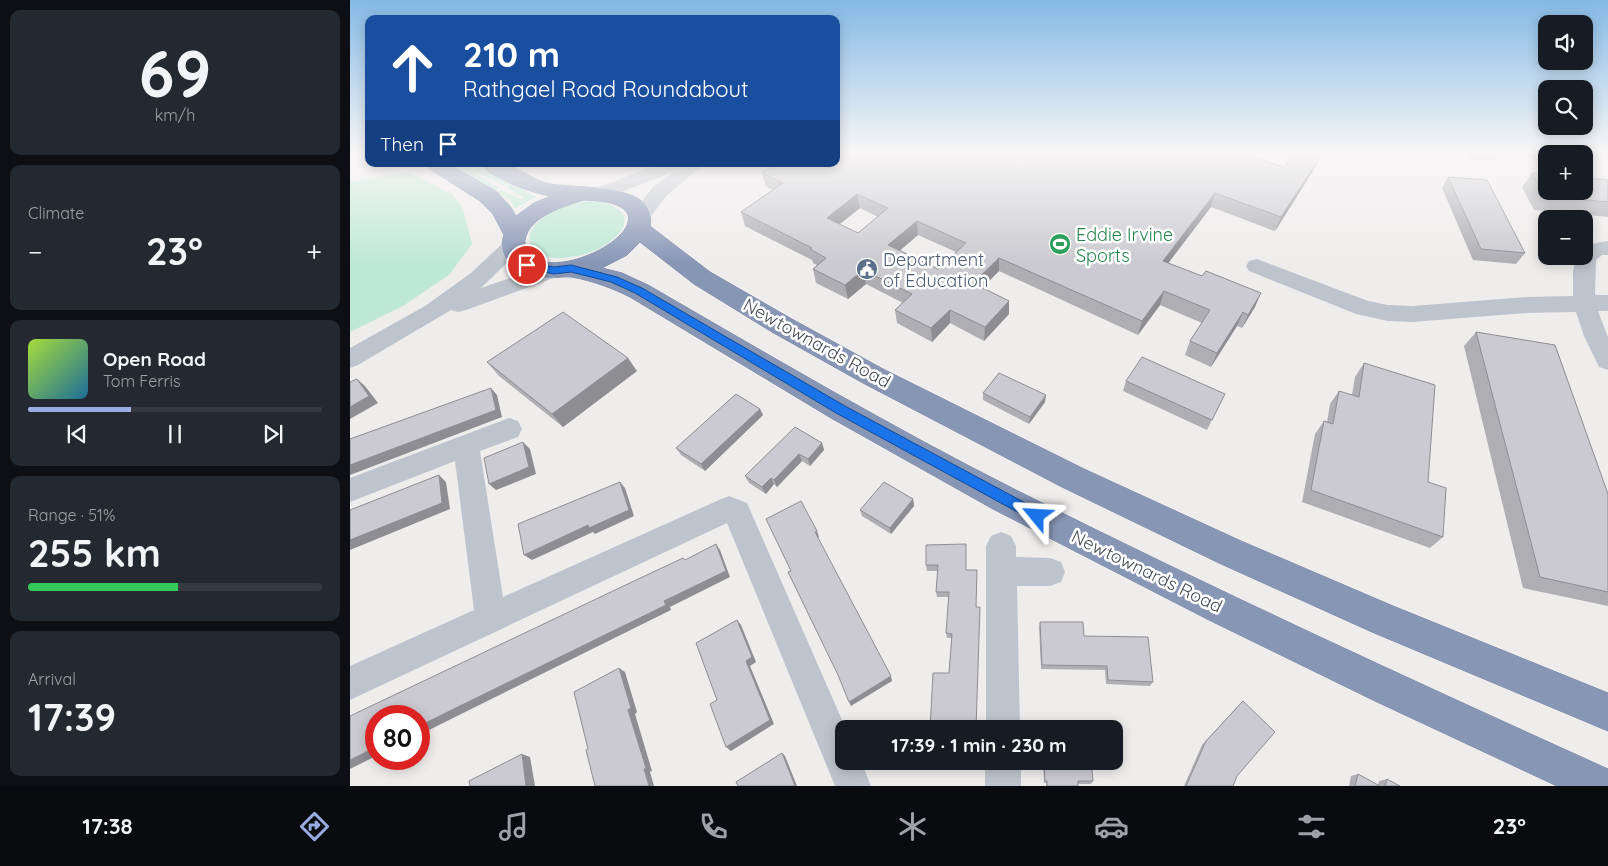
<!DOCTYPE html>
<meta charset="utf-8">
<style>
body{margin:0;font-family:Quicksand,sans-serif;background:#242831;color:#f1f3f6;height:100vh;display:flex;flex-direction:column;font-size:19px;white-space:nowrap}
*{box-sizing:border-box;margin:0}
p{font-size:16px;color:#9ea1a6}
.icon{flex:none;width:28px;height:28px;fill:none;stroke:currentColor;stroke-width:2;stroke-linecap:round;stroke-linejoin:round}
.map{position:relative;flex:1;overflow:hidden}
.panel{display:flex;flex-direction:column;gap:10px;padding:10px;background:#0d0f14;width:350px}
.panel>*{flex:none}
.banner{position:absolute;left:15px;top:15px;width:475px;height:152px;border-radius:10px;box-shadow:0 2px 12px #0003;background:#1a4fa0;color:#fff;overflow:hidden}
.tools{position:absolute;left:1188px;top:15px;display:grid;gap:10px}
.tools a{display:grid;place-items:center;width:55px;height:55px;border-radius:10px;background:#171b24;box-shadow:0 2px 12px #0003;font-size:25px}
.speed{position:absolute;left:15px;top:705px;display:flex;gap:10px;font-size:25px;font-weight:700;text-align:center}
.speed>*{display:grid;place-content:center;width:65px;height:65px;border-radius:50%;background:#171b24;box-shadow:0 2px 12px #0003;line-height:1}
.speed .limit{border:8px solid #d22;background:#fff;color:#111}
.pin{position:absolute;display:grid;place-items:center;width:42px;height:42px;color:#fff;margin:-21px;border:2px solid #fff;border-radius:50%;box-shadow:0 1px 5px #0007}
.me{position:absolute;width:55px;margin:-28px;rotate:297deg;stroke-linejoin:round;filter:drop-shadow(0 0 4px #0008)}
.turn{display:flex;align-items:center;gap:18px;height:105px;padding:0 15px;font-size:22px}
.turn .icon{width:65px;height:65px;stroke-width:2.5}
.turn b{display:block;font-size:35px;line-height:42px}
.then{display:flex;align-items:center;height:48px;padding:0 15px;background:#0003;gap:10px;font-size:19px}
.big{font-size:38px;font-weight:800;line-height:1.1}
.panel .card{flex:1;display:flex;flex-direction:column;justify-content:center;gap:8px;min-width:0;padding:0 18px;border-radius:10px;background:#242831}
.panel .dial{align-items:center;gap:0}
.dial b{font-size:65px;line-height:1}
.song{display:flex;align-items:center;gap:15px}
.cover{width:60px;height:60px;border-radius:8px;background:linear-gradient(135deg,hsl(80 70% 55%),hsl(200 70% 35%))}
.played{height:5px;border-radius:2px;background:linear-gradient(90deg,#98abe2 35%,#363941 35%)}
.keys{display:flex;justify-content:space-around;direction:ltr}
.heat{display:flex;justify-content:space-between;align-items:center;font-size:28px;direction:ltr}
.charge{height:8px;border-radius:4px;background:linear-gradient(90deg,#34c759 51%,#363941 0)}
.trip{position:absolute;left:485px;top:720px;width:288px;height:50px;border-radius:10px;background:#171b24;box-shadow:0 2px 12px #0003;font-weight:800;line-height:50px;text-align:center}
.tabs{display:flex;height:80px;justify-content:space-around;align-items:center;background:#090b0e;color:#9ea1a6}
.tabs .icon{width:35px;height:35px}
.tabs .active{color:#98abe2}
.tabs b{font-size:22px;color:#f1f3f6}
main{display:flex;flex:1;min-height:0}
.map>svg:first-child{display:block}
.green{fill:#bee9d6}
.lines{fill:none;stroke-linecap:round;stroke-linejoin:round}
.highway-casing{stroke:#7481a2;stroke-width:1}
.minor{fill:#bec4cd;fill-rule:evenodd}
.highway{fill:#8896b6;fill-rule:evenodd}
.wall{fill:#aeaeb3;fill-rule:evenodd}
.shaded-wall{fill:#8d8d92}
.building{fill:#cacad0;stroke:#8d8d92;fill-rule:evenodd}
.route{fill:#1a73e8;stroke:#114b97}
.labels{text-anchor:middle;dominant-baseline:central;stroke-width:5;stroke-linejoin:round;paint-order:stroke}
.leisure-label{font-size:18px;fill:#27864d;stroke:#fff;text-anchor:start}
.service-label{font-size:18px;fill:#4e5e75;stroke:#fff;text-anchor:start}
.street-label{font-size:18px;fill:#464c57;stroke:#fff}
</style>
<main>
<section class="panel">
<div class="card dial"><b>69</b><p>km/h</p></div>
<div class="card"><p>Climate</p>
<div class="heat"><a>−</a><b class="big">23°</b><a>+</a></div>
</div>
<div class="card">
<div class="song"><i class="cover"></i><div><b>Open Road</b><p>Tom Ferris</p></div></div>
<div class="played"></div>
<div class="keys"><svg class="icon" aria-label="previous" viewBox="0 0 24 24"><path d="M18 5L8 12l10 7zM5 5v14"/></svg><svg class="icon" aria-label="pause" viewBox="0 0 24 24"><path d="M8 5v14M16 5v14"/></svg><svg class="icon" aria-label="next" viewBox="0 0 24 24"><path d="M6 5l10 7-10 7zM19 5v14"/></svg></div>
</div>
<div class="card"><p>Range · 51%</p><b class="big">255 km</b><div class="charge"></div></div>
<div class="card"><p>Arrival</p><b class="big">17:39</b></div>
</section>
<div class="map">
<svg width="1258" height="786" viewBox="0 0 1258 786">
<rect width="100%" height="100%" fill="#efecec"/>
<path class="green" d="M102,164H125L158,183L153,185L120,170L149,188L146,190Z
M59,172L103,195L113,209L122,244L99,275L53,306L0,332V182Z
M161,184L186,197L165,208L161,201L148,192L151,190L170,199L174,198L157,187Z
M240,201C275,203 289,224 255,245C242,253 227,257 211,258C189,260 167,243 188,222C202,208 221,204 240,201Z"/>
<g class="lines">
<g class="highway-casing">
<path id="highway" d="M75,164H99L146,191L160,206L166,216L184,203L201,196C185,194 139,178 131,164C138,164 147,163 154,164C167,166 182,179 196,183C222,190 309,180 300,226L360,272L440,318L533,369L734,469L891,541L1043,606L1258,693V731L1022,632L869,563L712,487L513,383L422,332L344,284L290,242L277,255L252,268L272,273L298,285C419,355 541,427 666,490C861,588 1059,679 1258,769V786H1207L1025,701L859,620L643,509L481,418L280,297C262,288 243,281 222,277C212,276 201,279 191,277C170,274 145,260 154,235L143,214L130,201L78,168ZM234,200C332,202 246,271 192,262C186,260 181,256 176,252C167,220 211,207 234,200Z"/>
</g>
<path class="minor" d="M309,164H354L316,196L296,223L289,225L282,223L279,219L302,188L325,171L256,198L249,200L242,198L239,194L242,190Z
M162,239L169,241L172,246L169,251L131,288L204,263L212,265L215,270L212,275L116,310L108,312L101,310L8,365L0,368V348L75,306L121,273L155,241Z
M1258,241V255H1252L1246,260L1245,295H1258V311H1248L1258,337V370L1249,367L1234,336L1226,312L1177,313L1062,322L1038,321L1006,314L899,271L896,266L899,261L907,259L1018,301L1038,305L1062,306L1177,297L1223,296V272L1226,256H1234V248L1240,244Z
M159,418L168,421L172,429L168,437L130,451L153,597L369,500L379,496L397,503L496,729H494V761H511L521,786H485L377,523L0,700V666L124,610L105,461L0,502V478Z
M651,532L661,536L666,546V557L700,558L711,562L715,572L711,582L700,586H667L670,729H636V546L641,536Z
M635,761H671V786H635Z"/>
<use href="#highway" class="highway"/>
</g>
<path class="wall" d="M900,152L898,155L934,167L970,157L963,171L925,231L861,207L818,263L905,307L892,328L887,326L861,367L835,355L840,341L852,323L810,305L788,335L649,271L632,288L659,301V314L634,341L600,323L582,342L547,323L545,310L553,303L516,284L498,299L466,283L463,269L467,265L463,263L462,260L395,226L391,212L423,190L416,187L412,173ZM510,208L528,217L508,233L489,224ZM568,235L606,252L588,269L550,250Z
M1116,152H1149L1144,161L1120,159Z
M1159,152H1230L1229,154H1196V161Z
M1182,173L1258,180V217L1184,210L1172,187Z
M1098,177L1175,253L1166,264L1123,260L1092,188Z
M1126,332L1258,494V606L1173,588L1114,346Z
M137,362L287,371L213,427L149,376Z
M1014,363L1078,482L1093,537L1080,548L952,502L965,434L974,421L977,422L980,404L989,391L1002,395L1005,377Z
M776,381L875,394L857,430L773,391Z
M633,393L695,402L679,424L633,400Z
M410,409L413,415L355,471L331,455L326,448Z
M472,443L474,450L460,466L452,461L427,487L424,484L416,494L399,483L395,476Z
M563,499L564,506L541,534L512,516L510,510Z
M616,544L599,673L602,638H597L596,633L599,597H587L586,592L588,571H577L576,565Z
M690,622L734,636L803,682L800,686L756,684L755,670L691,669L689,627Z
M893,701L887,776L883,786H834L852,745L889,705Z
M625,761V768H564L563,765Z
M693,761H741L743,781L741,784H728V786H696V783H694Z
M1008,774L1028,785L1029,781L1037,779L1050,786H999L1001,776Z"/>
<path class="shaded-wall" d="M894,152H900L889,167Z
M970,157L963,171L925,231L931,217Z
M865,193L861,207L810,274L813,261Z
M507,194L510,208L480,232L477,218Z
M567,221L568,235L540,259L538,245Z
M649,258V271L623,297V283Z
M513,270L516,284L498,299L495,285Z
M814,291L810,305L788,335L792,321Z
M911,293L905,307L892,328L898,315Z
M659,301V314L634,341L635,327Z
M600,310V323L582,342L581,328Z
M893,312L887,326L861,367L867,353Z
M278,358L287,371L213,427L202,414Z
M7,379L15,386L28,403L0,419V407Z
M141,388L147,395L152,417L0,475V465Z
M696,395L695,402L679,424L680,417Z
M410,409L413,415L355,471L351,464Z
M173,442L180,449L186,474L146,490L139,484Z
M472,443L474,450L460,466L458,459Z
M449,454L452,461L427,487L424,480Z
M89,475L96,482L100,509L0,550V540Z
M421,478L424,484L416,494L412,487Z
M270,482L275,488L284,516L245,534L243,532L182,560L174,555L238,525Z
M563,499L564,506L541,534L540,528Z
M467,531L469,537L467,538L465,532Z
M366,544L370,550L380,577L320,607L321,610L69,735V726L314,601Z
M387,620L391,625L406,662L400,666L424,724L381,751L376,747L396,661Z
M269,668L275,672L287,712L285,714L302,771L300,772L304,786H299L278,710Z
M541,676L542,681L501,706L499,702Z
M26,747V756L0,769V760Z
M432,753L435,756L447,786H445Z
M172,754L180,757L185,786H176Z"/>
<path class="building" d="M486,152H894L893,154L934,167L945,152H955L970,157L931,217L865,193L813,261L852,276L856,271L911,293L898,315L893,312L867,353L840,341L860,310L814,291L792,321L649,258L623,283L659,301L635,327L600,310L581,328L545,310L562,294L513,270L495,285L463,269L476,258L460,249L462,248L391,212L433,183L412,173L426,164H486ZM507,194L538,208L508,233L477,218ZM567,221L616,243L588,269L538,245Z
M1182,173L1196,174V191H1234V178L1258,180V202L1195,196Z
M1098,177L1137,180L1175,253L1131,249Z
M213,312L278,358L202,414L137,362Z
M1126,332L1205,345L1258,494V592L1190,577Z
M792,357L875,394L862,420L776,381Z
M1014,363L1085,385L1078,482L1096,488L1093,537L961,490L974,421L983,424L989,391L1009,397Z
M649,373L696,395L680,417L633,393Z
M7,379L19,396L0,407V382Z
M141,388L146,410L0,465V439Z
M386,394L410,409L351,464L326,448Z
M445,427L472,443L458,459L449,454L424,480L421,478L412,487L395,476Z
M173,442L179,467L139,484L134,458Z
M89,475L92,503L0,540V510Z
M270,482L279,510L239,528L238,525L174,555L168,524Z
M534,482L563,499L540,528L510,510Z
M451,501L467,531L465,532L541,676L499,702L488,675L438,572L441,571L416,519Z
M366,544L376,571L314,601L316,605L69,726V716H26V747L0,760V716L284,581L333,558L335,560Z
M616,544V570H627L626,607H630L626,729H580L583,673H599L602,634L596,633L599,592H586L588,565H576V545Z
M387,620L402,657L396,661L420,720L376,747L360,704L367,700L346,643Z
M690,622H733L734,636L798,637L803,682L758,680L757,666L692,665Z
M269,668L281,708L278,710L296,768L294,769L299,786H245L236,750L238,749L224,692Z
M893,701L925,732L887,776L883,786H836L856,741Z
M693,727L739,728V729H693Z
M432,753L445,786H388L386,782Z
M172,754L176,786H120L119,781Z
M563,761H625V765H563Z
M694,761H741L743,781H728V786H697V781H695Z
M1008,774L1030,786H1005Z
M1037,779L1050,786H1035Z"/>
<linearGradient id="sky" x2="0" y2="1"><stop stop-color="#84b9e5"/><stop offset="0.58" stop-color="#f8f6f6"/><stop offset="1" stop-color="#f8f6f6" stop-opacity="0"/></linearGradient>
<rect width="1258" height="263" fill="url(#sky)"/>
<path class="route" d="M177,262L204,267L221,265L267,277L292,288L495,406L692,512L693,516L692,520L687,522L682,520L486,413L285,293L261,282L221,272L204,274L173,267L172,265Z"/>
<defs>
<g id="stadium-disc" transform="scale(1.125)"><circle r="9.5" fill="#2e9e5b" stroke="#fff"/><path d="M0-5a6.5 5 0 1 0 0 10a6.5 5 0 1 0 0-10ZM-3.5-1.8h7v3.6h-7Z" fill="#fff"/></g>
<g id="civic-disc" transform="scale(1.125)"><circle r="9.5" fill="#5c6f8a" stroke="#fff"/><path d="M-.6-6.5H3V-4.5H.6V-3L4-1V1h2V6H-6V1h2V-1L-.6-3ZM-1.2 2.5V6h2.4V2.5Z" fill="#fff"/></g>
</defs>
<g fill-rule="evenodd">
<use href="#stadium-disc" x="710" y="244"/>
<use href="#civic-disc" x="517" y="269"/>
</g>
<g class="labels">
<g class="leisure-label">
<text x="726" y="234">Eddie Irvine<tspan x="726" dy="21">Sports</tspan></text>
</g>
<g class="service-label">
<text x="533" y="259">Department<tspan x="533" dy="21">of Education</tspan></text>
</g>
<g class="street-label">
<text transform="translate(467 343) rotate(29)">Newtownards Road</text>
<text transform="translate(797 571) rotate(26)">Newtownards Road</text>
</g>
</g>
</svg>
<div class="tools">
<a><svg class="icon" aria-label="sound" viewBox="0 0 24 24"><path d="M4 9h4l5-4v14l-5-4H4zM17 9q2 3 0 6"/></svg></a>
<a><svg class="icon" aria-label="search" viewBox="0 0 24 24"><circle cx="10" cy="10" r="6"/><path d="M15 15l6 6"/></svg></a>
<a>+</a>
<a>−</a>
</div>
<div class="speed"><div class="limit">80</div></div>
<div class="pin" style="left:177px;top:265px;background:#d93025"><svg class="icon" aria-label="arrive" viewBox="0 0 24 24"><path d="M6 21V4h12l-3 4 3 4H6"/></svg></div>
<svg class="me" style="left:687px;top:516px" viewBox="-20 -20 40 40"><path d="M0-17L14 15 0 8-14 15z" fill="#1a73e8" stroke="#fff" stroke-width="4"/></svg>
<div class="trip">17:39 · 1 min · 230 m</div>
<div class="banner">
<div class="turn"><svg class="icon" aria-label="ahead" viewBox="0 0 24 24"><path d="M12 20V5M6 11l6-6 6 6"/></svg><div><b>210 m</b>Rathgael Road Roundabout</div></div>
<div class="then">Then<svg class="icon" aria-label="arrive" viewBox="0 0 24 24"><path d="M6 21V4h12l-3 4 3 4H6"/></svg></div>
</div>
</div>
</main>
<nav class="tabs">
<b>17:38</b>
<svg class="icon active" aria-label="directions" viewBox="0 0 24 24"><path d="M12 3l9 9-9 9-9-9zM9 14v-3h6M13 9l2 2-2 2"/></svg>
<svg class="icon" aria-label="music" viewBox="0 0 24 24"><path d="M9 18V5l10-2v13"/><circle cx="6" cy="18" r="3"/><circle cx="16" cy="16" r="3"/></svg>
<svg class="icon" aria-label="phone" viewBox="0 0 24 24"><path d="M5 4h4l2 5-3 2q2 4 5 5l2-3 5 2v4C11 20 4 13 5 4z"/></svg>
<svg class="icon" aria-label="climate" viewBox="0 0 24 24"><path d="M12 3v18M4 7l16 10M4 17L20 7"/></svg>
<svg class="icon" aria-label="car" viewBox="0 0 24 24"><path d="M5 17H2v-5l4-1 3-4h7l3 4 3 1v5h-3M9 17h6M6 11h13"/><circle cx="7" cy="17" r="2"/><circle cx="17" cy="17" r="2"/></svg>
<svg class="icon" aria-label="filters" viewBox="0 0 24 24"><path d="M4 7h16M4 17h16"/><circle cx="9" cy="7" r="2"/><circle cx="15" cy="17" r="2"/></svg>
<b>23°</b>
</nav>
